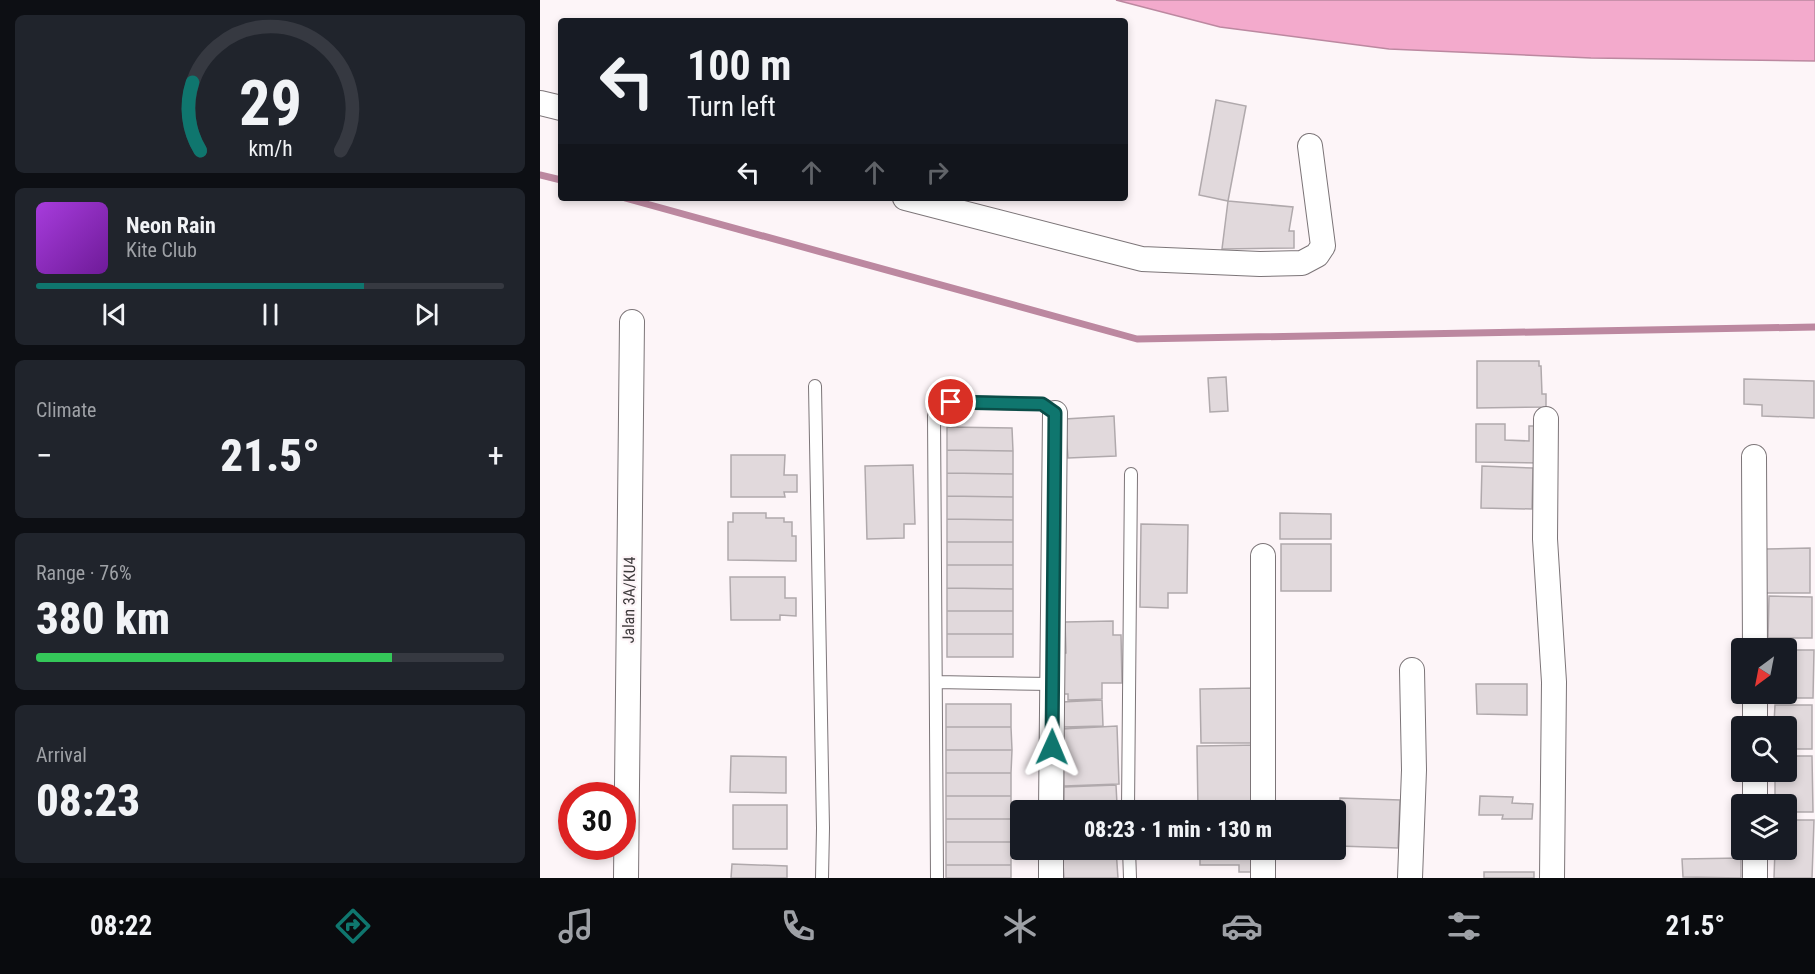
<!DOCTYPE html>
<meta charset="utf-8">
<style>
body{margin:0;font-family:"Roboto Condensed",sans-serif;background:#20242c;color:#f1f3f6;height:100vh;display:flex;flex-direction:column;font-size:22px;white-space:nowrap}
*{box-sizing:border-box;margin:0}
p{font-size:20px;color:#9ea1a6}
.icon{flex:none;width:33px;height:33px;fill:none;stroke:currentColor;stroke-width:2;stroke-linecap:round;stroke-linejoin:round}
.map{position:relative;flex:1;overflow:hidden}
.panel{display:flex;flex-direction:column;gap:15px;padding:15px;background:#0d0f14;width:540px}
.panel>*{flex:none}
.guide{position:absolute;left:18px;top:18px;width:570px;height:183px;border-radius:6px;box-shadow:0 3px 9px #0003;background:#171b24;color:#f1f3f6;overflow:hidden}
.needle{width:39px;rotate:212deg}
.controls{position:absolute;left:1191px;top:638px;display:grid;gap:12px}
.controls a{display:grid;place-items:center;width:66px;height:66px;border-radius:6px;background:#171b24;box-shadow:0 3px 9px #0003;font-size:30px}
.speed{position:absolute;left:18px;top:782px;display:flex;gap:12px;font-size:30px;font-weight:700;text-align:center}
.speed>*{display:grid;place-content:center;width:78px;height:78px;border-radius:50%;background:#171b24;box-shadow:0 3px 9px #0003;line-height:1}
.speed .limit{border:9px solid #d22;background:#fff;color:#111}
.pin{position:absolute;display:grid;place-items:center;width:51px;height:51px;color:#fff;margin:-26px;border:3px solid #fff;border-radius:50%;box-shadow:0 2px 6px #0007}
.me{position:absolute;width:66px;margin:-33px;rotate:1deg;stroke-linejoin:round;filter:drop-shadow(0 0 4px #0008)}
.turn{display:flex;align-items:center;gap:21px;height:126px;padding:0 30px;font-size:27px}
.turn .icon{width:78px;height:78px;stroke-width:2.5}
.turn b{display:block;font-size:42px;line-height:51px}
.lanes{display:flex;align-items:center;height:57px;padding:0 30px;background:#0003;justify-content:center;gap:30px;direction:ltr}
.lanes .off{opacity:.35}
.big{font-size:45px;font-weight:800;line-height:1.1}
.panel .widget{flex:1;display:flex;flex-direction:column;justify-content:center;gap:9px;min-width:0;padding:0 21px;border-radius:9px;background:#20242c}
.panel .dial{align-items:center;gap:0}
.dial svg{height:156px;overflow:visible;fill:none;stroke:#363941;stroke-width:7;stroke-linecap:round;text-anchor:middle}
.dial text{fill:#f1f3f6;stroke:none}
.song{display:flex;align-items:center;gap:18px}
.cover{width:72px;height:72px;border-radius:9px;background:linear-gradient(135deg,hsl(280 70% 55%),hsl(280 70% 35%))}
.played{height:6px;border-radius:3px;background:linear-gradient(90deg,#0f766e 70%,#363941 70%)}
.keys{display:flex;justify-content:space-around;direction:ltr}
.heat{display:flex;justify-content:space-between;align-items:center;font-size:33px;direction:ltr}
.charge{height:9px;border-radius:4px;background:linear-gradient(90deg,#34c759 76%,#363941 0)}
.trip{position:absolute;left:470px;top:800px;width:336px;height:60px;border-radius:6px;background:#171b24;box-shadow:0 3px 9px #0003;font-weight:800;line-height:60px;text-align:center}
.menu{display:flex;height:96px;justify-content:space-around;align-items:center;background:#090b0e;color:#9ea1a6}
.menu .icon{width:42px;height:42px}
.menu .on{color:#0f766e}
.menu b{font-size:27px;color:#f1f3f6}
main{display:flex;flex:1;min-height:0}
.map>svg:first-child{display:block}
.water{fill:#f3aacc;stroke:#bc88a0;stroke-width:1.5}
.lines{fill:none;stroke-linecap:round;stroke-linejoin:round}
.stream{stroke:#bc88a0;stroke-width:7}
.building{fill:#e1d9dc;stroke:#b0a9ac;stroke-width:1.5}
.lane-casing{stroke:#7c7578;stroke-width:14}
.street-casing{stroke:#7c7578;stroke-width:26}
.lane{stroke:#fff;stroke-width:12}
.street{stroke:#fff;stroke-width:24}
.route-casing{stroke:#0a4d48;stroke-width:15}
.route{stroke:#0f766e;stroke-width:10}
.labels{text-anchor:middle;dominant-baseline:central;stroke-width:4.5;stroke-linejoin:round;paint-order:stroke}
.street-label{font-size:16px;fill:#3c393a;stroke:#fdf5f8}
</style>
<main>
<section class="panel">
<div class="widget dial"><svg viewBox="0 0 100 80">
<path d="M14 69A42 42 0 1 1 86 69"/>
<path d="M14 69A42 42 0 0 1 10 34" stroke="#0f766e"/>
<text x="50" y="56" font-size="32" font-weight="700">29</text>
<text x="50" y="72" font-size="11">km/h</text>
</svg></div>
<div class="widget">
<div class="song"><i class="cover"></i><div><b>Neon Rain</b><p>Kite Club</p></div></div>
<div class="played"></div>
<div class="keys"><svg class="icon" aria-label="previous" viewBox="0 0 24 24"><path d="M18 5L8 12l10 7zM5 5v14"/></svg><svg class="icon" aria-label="pause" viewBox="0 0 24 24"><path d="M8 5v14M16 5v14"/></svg><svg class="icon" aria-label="next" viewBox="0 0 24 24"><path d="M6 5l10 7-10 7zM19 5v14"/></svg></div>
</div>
<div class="widget"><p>Climate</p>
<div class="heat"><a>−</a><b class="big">21.5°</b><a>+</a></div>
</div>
<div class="widget"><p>Range · 76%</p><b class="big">380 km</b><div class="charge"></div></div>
<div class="widget"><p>Arrival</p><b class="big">08:23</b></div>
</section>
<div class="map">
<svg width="1275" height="878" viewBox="0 0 1275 878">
<rect width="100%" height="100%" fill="#fdf5f8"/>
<path class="water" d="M576,0H1275V61L1051,58L849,49L680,27Z"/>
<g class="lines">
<path class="stream" d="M0,175L21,180
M85,198L597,339L1275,327"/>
</g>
<path class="building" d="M676,100L706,106L688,201L659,195Z
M688,201L753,207L749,231H754V248L682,249Z
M937,361H999V366H1001L1002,394H1006V407L937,408Z
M686,377L688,411L670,412L668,378Z
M1204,379L1274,381V418L1222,416V405L1204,404Z
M574,416L576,456L528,458L525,419Z
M936,424H965V440L989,441V426H1003V463L936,462Z
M407,427L472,428L473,451L407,450Z
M407,450L473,451V474L407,473Z
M191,455H245L244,475H257V492H244L245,497H191Z
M373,465L375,524H364V538L327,539L325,466Z
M942,466L993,468L992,509L941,508Z
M407,473L473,474V497L407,496Z
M407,496L473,497V520L407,519Z
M193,513H226V518H244V522H252V536H256V561L188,560V522H193Z
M740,513L791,514V539H740Z
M407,519L473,520V542H407Z
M601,524L648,525L647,593H628V608L600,607Z
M407,542H473V565H407Z
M741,544H791V591H741Z
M1270,548V593H1226V549Z
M407,565H473V589L407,588Z
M190,577H245V598H256V616L240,615V620H191Z
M407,588L473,589V611H407Z
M1229,596L1272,597V638H1228Z
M407,611H473V634H407Z
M573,621V635H581L582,683H562V699L528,700V694H520L519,653H526L525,622Z
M407,634H473V657H407Z
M1246,650H1274L1273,698H1241V693H1246Z
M936,684H987V715L937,714Z
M718,688L719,743H661L660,689Z
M562,700L563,726L523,727L522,702Z
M406,704H471V727H406Z
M1235,705H1272V749H1246V726H1223V723H1234Z
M577,726L579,784L524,786L522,729Z
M406,727H471L472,750H406Z
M719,745L720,810H658L657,746Z
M406,750H472L471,773H406Z
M191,756L246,757V793L190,792Z
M1246,756H1272L1273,812H1246V804H1235V771H1246Z
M406,773H471V796H406Z
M576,785L577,804H565V810H524V787Z
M406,796H471V819H406Z
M940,796L973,797L972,803L993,804L992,819H962L963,815H939Z
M800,798L860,800L858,848L799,846Z
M193,805H247V849H193Z
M406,819H471V842H406Z
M1246,820H1274L1272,878H1234L1235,849H1246Z
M406,842H471V865H406Z
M522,849H576L578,878H524Z
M660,849H720L721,872H699V865H660Z
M1201,858V878L1143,877L1142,859Z
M192,864L247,866V878H191Z
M406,865H471V878H406Z
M944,872H994V878H944Z"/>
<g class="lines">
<g class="lane-casing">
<path id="lane" d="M275,386L283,828L282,878
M396,682L512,684
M588,810L591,474
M589,849L590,878
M397,878L394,416L400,406L411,402L502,404L510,408L515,413"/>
</g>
<g class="street-casing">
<path id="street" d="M0,103L21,108
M365,198L602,259L720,264L762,263L777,255L783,246L770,146
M1006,419L1005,539L1014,682L1012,878
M1214,457L1215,648
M1215,693V726
M1215,771V804
M511,810L515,413
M723,810V556
M1215,849V878
M86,878L92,322
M511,878V849
M723,878V849
M870,878L874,770L872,670"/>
</g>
<use href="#lane" class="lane"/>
<use href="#street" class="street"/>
</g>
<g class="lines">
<g class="route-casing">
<path id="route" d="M411,402L502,404L515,413L512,747"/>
</g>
<use href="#route" class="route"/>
</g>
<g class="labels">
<g class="street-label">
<text transform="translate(89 600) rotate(-89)">Jalan 3A/KU4</text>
</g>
</g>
</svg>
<div class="controls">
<a><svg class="needle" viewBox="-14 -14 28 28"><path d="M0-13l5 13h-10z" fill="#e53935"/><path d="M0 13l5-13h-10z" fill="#9ea1a6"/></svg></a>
<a><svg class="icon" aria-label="search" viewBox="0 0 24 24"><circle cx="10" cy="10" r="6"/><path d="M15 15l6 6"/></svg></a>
<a><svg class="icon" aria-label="layers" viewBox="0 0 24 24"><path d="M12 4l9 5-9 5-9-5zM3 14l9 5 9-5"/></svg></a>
</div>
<div class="speed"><div class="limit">30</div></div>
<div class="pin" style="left:411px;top:402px;background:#d93025"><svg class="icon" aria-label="arrive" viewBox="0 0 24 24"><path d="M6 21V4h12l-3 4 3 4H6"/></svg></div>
<svg class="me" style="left:512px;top:747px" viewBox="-20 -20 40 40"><path d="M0-17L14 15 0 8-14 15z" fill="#0f766e" stroke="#fff" stroke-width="4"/></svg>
<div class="trip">08:23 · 1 min · 130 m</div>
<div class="guide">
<div class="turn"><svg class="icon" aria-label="left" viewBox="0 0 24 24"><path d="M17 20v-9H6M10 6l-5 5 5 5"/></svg><div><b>100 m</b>Turn left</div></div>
<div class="lanes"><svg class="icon" aria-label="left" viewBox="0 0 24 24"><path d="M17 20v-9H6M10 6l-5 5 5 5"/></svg><svg class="icon off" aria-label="ahead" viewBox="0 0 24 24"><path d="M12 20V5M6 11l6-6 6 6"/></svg><svg class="icon off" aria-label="ahead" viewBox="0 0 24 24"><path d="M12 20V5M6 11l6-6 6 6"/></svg><svg class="icon off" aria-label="right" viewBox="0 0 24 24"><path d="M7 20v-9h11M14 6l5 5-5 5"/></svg></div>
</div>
</div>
</main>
<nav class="menu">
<b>08:22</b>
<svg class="icon on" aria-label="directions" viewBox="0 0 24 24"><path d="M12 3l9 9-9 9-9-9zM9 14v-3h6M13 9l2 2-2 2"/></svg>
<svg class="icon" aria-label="music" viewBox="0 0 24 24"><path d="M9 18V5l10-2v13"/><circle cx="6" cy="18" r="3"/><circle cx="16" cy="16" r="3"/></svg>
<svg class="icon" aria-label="phone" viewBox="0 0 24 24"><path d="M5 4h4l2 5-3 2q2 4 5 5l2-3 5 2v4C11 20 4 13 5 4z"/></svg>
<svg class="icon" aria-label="climate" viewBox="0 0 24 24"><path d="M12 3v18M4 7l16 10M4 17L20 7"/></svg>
<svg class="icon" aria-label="car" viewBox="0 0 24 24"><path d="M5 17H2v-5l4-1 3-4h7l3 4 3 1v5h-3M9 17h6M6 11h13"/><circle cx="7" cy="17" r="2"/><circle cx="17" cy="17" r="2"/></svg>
<svg class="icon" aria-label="filters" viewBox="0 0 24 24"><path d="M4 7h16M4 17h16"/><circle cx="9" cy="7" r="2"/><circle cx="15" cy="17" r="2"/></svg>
<b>21.5°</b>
</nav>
